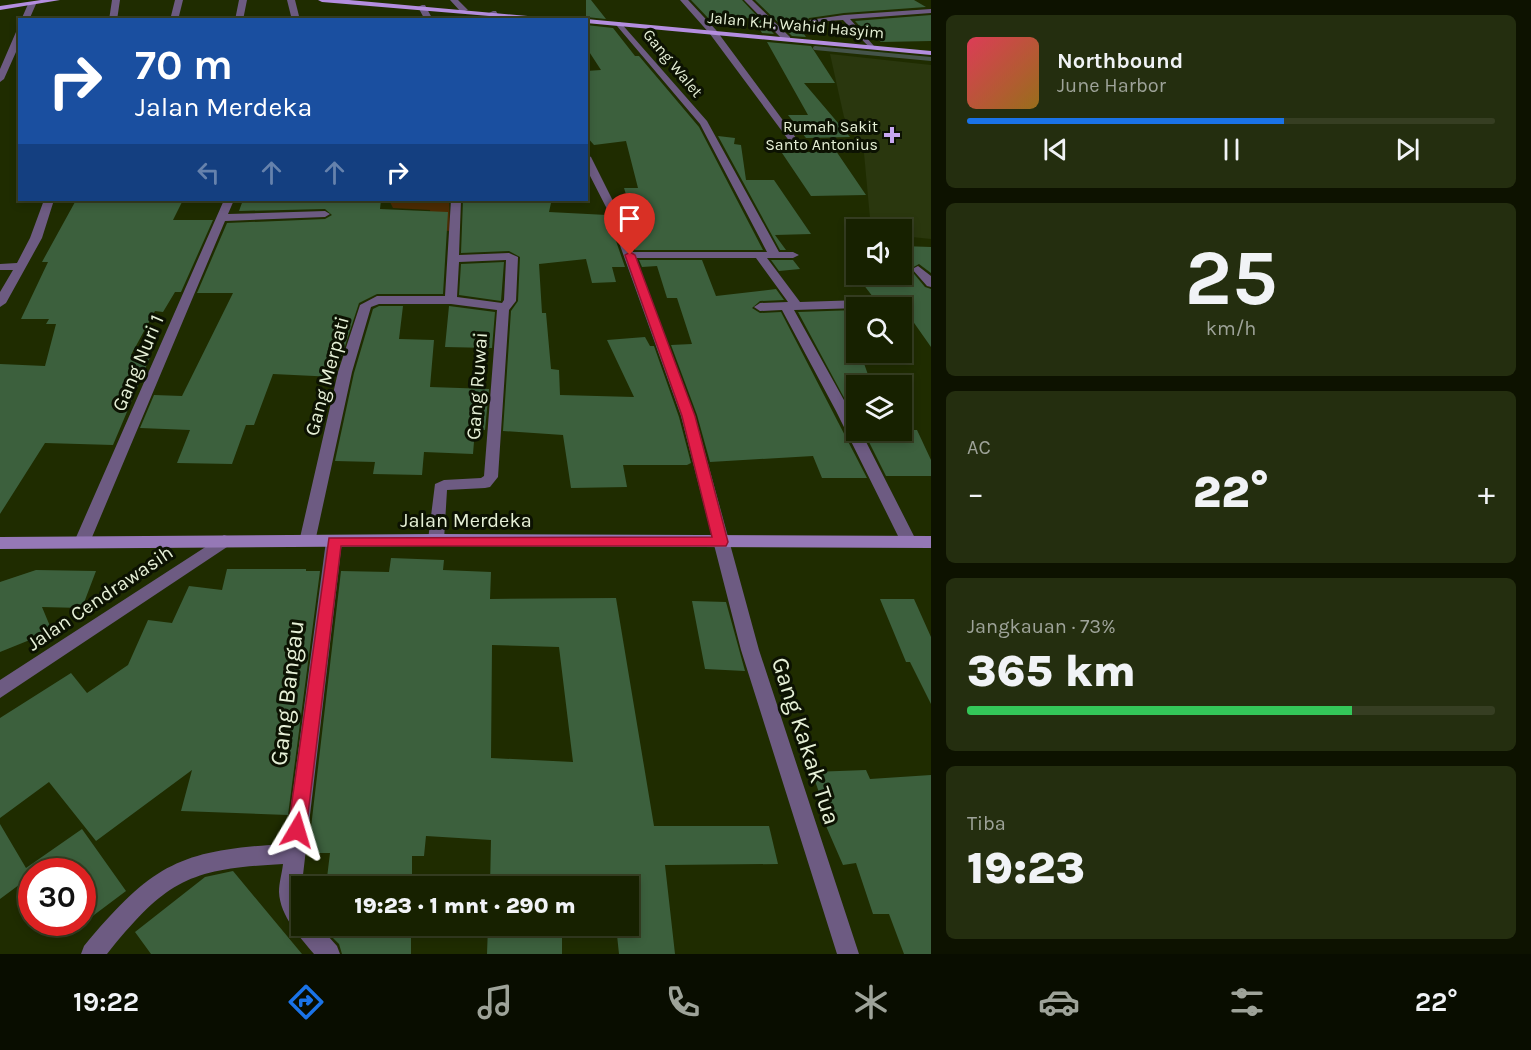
<!DOCTYPE html>
<html lang="id">
<meta charset="utf-8">
<style>
body{margin:0;font-family:Karla,sans-serif;background:#242e0f;color:#f1f3f6;height:100vh;display:flex;flex-direction:column;font-size:22px;white-space:nowrap}
*{box-sizing:border-box;margin:0}
p{font-size:20px;color:#9ea399}
.icon{flex:none;width:33px;height:33px;fill:none;stroke:currentColor;stroke-width:2;stroke-linecap:round;stroke-linejoin:round}
.map{position:relative;flex:1;overflow:hidden}
.side{display:flex;flex-direction:column;gap:15px;padding:15px;background:#0d1200;width:600px}
.side>*{flex:none}
.top-card{position:absolute;left:18px;top:18px;width:570px;height:183px;border-radius:0px;box-shadow:0 3px 9px #0003,0 0 0 2px #363e22;background:#1a4fa0;color:#fff;overflow:hidden}
.buttons{position:absolute;left:846px;top:219px;display:grid;gap:12px}
.buttons a{display:grid;place-items:center;width:66px;height:66px;border-radius:0px;background:#172100;box-shadow:0 3px 9px #0003,0 0 0 2px #363e22;font-size:30px}
.speed{position:absolute;left:18px;top:858px;display:flex;gap:12px;font-size:30px;font-weight:700;text-align:center}
.speed>*{display:grid;place-content:center;width:78px;height:78px;border-radius:50%;background:#172100;box-shadow:0 3px 9px #0003,0 0 0 2px #363e22;line-height:1}
.speed .limit{border:9px solid #d22;background:#fff;color:#111}
.pin{position:absolute;display:grid;place-items:center;width:51px;height:51px;color:#fff;margin:-62px -26px;border-radius:50% 50% 50% 0;rotate:-45deg;box-shadow:0 0 6px #0007}
.pin .icon{rotate:45deg}
.me{position:absolute;width:66px;margin:-33px;rotate:7deg;stroke-linejoin:round;filter:drop-shadow(0 0 4px #0008)}
.turn{display:flex;align-items:center;gap:21px;height:126px;padding:0 18px;font-size:27px}
.turn .icon{width:78px;height:78px;stroke-width:2.5}
.turn b{display:block;font-size:42px;line-height:51px}
.lanes{display:flex;align-items:center;height:57px;padding:0 18px;background:#0003;justify-content:center;gap:30px;direction:ltr}
.lanes .off{opacity:.35}
.big{font-size:45px;font-weight:800;line-height:1.1}
.side .tile{flex:1;display:flex;flex-direction:column;justify-content:center;gap:9px;min-width:0;padding:0 21px;border-radius:9px;background:#242e0f}
.side .dial{align-items:center;gap:0}
.dial b{font-size:78px;line-height:1}
.song{display:flex;align-items:center;gap:18px}
.cover{width:72px;height:72px;border-radius:9px;background:linear-gradient(135deg,hsl(350 70% 55%),hsl(40 70% 35%))}
.played{height:6px;border-radius:3px;background:linear-gradient(90deg,#1a73e8 60%,#363e22 60%)}
.keys{display:flex;justify-content:space-around;direction:ltr}
.heat{display:flex;justify-content:space-between;align-items:center;font-size:33px;direction:ltr}
.charge{height:9px;border-radius:4px;background:linear-gradient(90deg,#34c759 73%,#363e22 0)}
.trip{position:absolute;left:291px;top:876px;width:348px;height:60px;border-radius:0px;background:#172100;box-shadow:0 3px 9px #0003,0 0 0 2px #363e22;font-weight:800;line-height:60px;text-align:center}
.menu{display:flex;height:96px;justify-content:space-around;align-items:center;background:#090d00;color:#9ea399}
.menu .icon{width:42px;height:42px}
.menu .current{color:#1a73e8}
.menu b{font-size:27px;color:#f1f3f6}
main{display:flex;flex:1;min-height:0}
.map>svg:first-child{display:block}
.built{fill:#2a370e}
.green{fill:#4d2c03}
.lines{fill:none;stroke-linecap:round;stroke-linejoin:round}
.stream{stroke:#45544a;stroke-width:4}
.building{fill:#3c603d;fill-rule:evenodd}
.street{fill:#6d5b82;fill-rule:evenodd}
.secondary{fill:#9578b6;fill-rule:evenodd}
.primary{fill:#b48edf;fill-rule:evenodd}
.route{fill:#e11d48;stroke:#92132f;stroke-width:1.5}
.poi-dot{fill:#c7a6ef;stroke:#0c1202;stroke-width:2}
.labels{text-anchor:middle;dominant-baseline:central;stroke-width:6;stroke-linejoin:round;paint-order:stroke}
.far-street-label{font-size:16px;fill:#e6f0d7;stroke:#0c1202}
.far-poi-label{font-size:16px;fill:#e6f0d7;stroke:#0c1202;text-anchor:end}
.street-label{font-size:20px;fill:#e6f0d7;stroke:#0c1202}
.near-street-label{font-size:24px;fill:#e6f0d7;stroke:#0c1202}
</style>
<main>
<div class="map">
<svg width="931" height="954" viewBox="0 0 931 954">
<rect width="100%" height="100%" fill="#1f2c00"/>
<path class="built" d="M830,54L931,65V239L902,236V230L871,229L864,153L844,117Z"/>
<path class="green" d="M389,200L439,202L440,200H449L450,231L431,230L430,210L393,208Z"/>
<g class="lines">
<path class="stream" d="M815,48L931,59"/>
</g>
<path class="building" d="M586,0H591L606,19L586,17Z
M691,0H742L774,34L762,33L753,18L710,20Z
M755,0H914L926,7L844,13L809,18L807,21L812,24L798,25L806,37L792,36Z
M931,15V41L881,42L870,32H865L855,21Z
M586,25L613,28L635,56H639L699,127L763,250H635L622,216L632,214L624,188H638L626,141L594,145L586,136V71L601,70L586,47Z
M767,42L811,46L835,83H804L850,137L806,138L788,115H808Z
M718,136L735,138L734,144L741,145L746,180H774L811,234L775,235L786,250H780Z
M836,151L866,195L811,196L782,153Z
M115,200H183L173,220H213L181,292H175L163,312L155,311L131,355H151L113,445L45,443L0,514V364L45,366L56,324H46L49,319H21L48,262H42L75,202Z
M243,200H381L380,209L448,212L443,294H377L359,303L335,377L273,374L254,425H246L232,464L177,463L190,430L140,428L154,395L182,396L233,293H197L227,223L325,219L332,215L325,209L239,211Z
M463,200L551,203L549,212L607,215L625,267H612L616,282L592,283L586,259L539,264L542,313H546L551,369L559,370L560,395L634,397L607,340L645,337L650,346H654L679,417L691,463L687,465H623L627,487L571,488L563,435L503,431L511,311L518,301L520,257L509,251L461,253Z
M902,246L931,247V273L919,264L910,269L925,287L931,289V347L912,320L902,321V308H895L900,304L899,301L892,297H873L863,284L902,280Z
M639,260H702L716,296L776,289L784,300L760,301L752,308L760,313L781,312L867,478H822L813,456L710,462L697,415L671,345L692,344L677,298H667L657,266L642,267Z
M771,260H793L800,269L779,271Z
M504,262L501,301L459,295L461,264Z
M379,306H403L399,339L434,340L430,387L489,389L485,430L475,429L473,454L424,452L422,475L373,474L375,462L335,461L354,373L373,309Z
M449,306L495,312L492,348L445,347Z
M856,310V352H860L872,386H856V420L798,312Z
M863,430H917L931,460V476H886Z
M391,558L444,560L443,570L491,572L490,599L616,598L654,826H769L778,864L665,865L675,954H619L616,926H628V886H490L491,840L426,836L424,856H412V886H326L330,853H308L341,571L389,572ZM492,645L559,647L573,762L491,758Z
M227,569H306V571H320L288,815L181,811L192,770L96,841L49,782L0,818V718L71,673L87,693L128,665L148,620L172,623L189,586L222,590Z
M36,570L96,571L82,608L42,607L52,631L0,652V582Z
M880,599H914L931,637V704L910,662H906Z
M692,601L726,602L745,671L705,669Z
M866,770L870,779L931,775V954H904L889,914H873L856,863L843,865L826,826L830,825L812,772Z
M0,824L26,868L82,829L126,891L82,924V872H28L31,876L0,899Z
M233,871L302,954H151L135,932L205,877Z
M337,926H411V954H342L339,944L328,933Z
M488,926H562V954H487Z"/>
<g class="lines">
<path class="street" d="M112,0H120L117,20H109Z
M175,0H183L178,20H170Z
M239,0H247L243,20H235Z
M287,0H295L300,20H292Z
M450,0H458L468,10L461,12Z
M680,0H688L716,30L799,142V146H793L710,34Z
M744,0H752L790,37V41H784Z
M29,2L36,4L29,20H21Z
M422,5H425L433,20H425L418,7Z
M931,9V13L850,19L874,46L870,48L843,20L813,22L809,20L844,15Z
M493,11H496L501,20H493L489,13Z
M620,22L707,121L779,252H793L799,255L793,258H767L800,302L892,299L898,303L892,307L794,310L850,411L856,424V430H860L917,542L915,546H903L901,542L836,411L782,310L760,311L754,307L760,303L788,302L756,258H636L695,416L759,650L859,954H837L741,650L681,416L607,209L586,168V154L591,157L617,209L633,252H767L700,124L617,26L616,24Z
M20,30V43L4,79L0,82V69L16,32Z
M44,200H54L42,238L6,303L0,307V292L13,270H0V264L17,263L30,238Z
M224,200H234L228,214L325,211L330,214L325,217L225,221L90,542L88,546H76L74,542Z
M451,200H461L459,255L509,253L518,257L516,301L509,310L498,477L490,487L485,488L447,490L444,540L442,544H430L428,540L435,484L444,480L481,478L484,476L497,310L451,304H379L371,307L352,372L315,542L313,546H301L299,542L338,372L360,305L377,296H445ZM506,260L504,300L502,303L457,297L459,262Z
M918,266L931,276V287L927,286L912,269Z
M224,535L230,537L232,541L230,545L0,698V680Z
M334,535L340,537L342,541L301,892L302,926H319L337,946L340,954H314C300,937 280,916 279,892C279,883 282,873 283,864C188,869 167,880 107,954H81L84,946C153,864 179,850 286,844L326,541L328,537Z"/>
<path class="secondary" d="M436,534L931,536V548L436,546L0,549V537Z"/>
<path class="primary" d="M41,0H60L0,10V6Z
M318,0H349L573,20H536L322,2Z
M586,19L931,51V55L586,23V20H583Z"/>
</g>
<path class="route" d="M630,252L635,255L695,416L728,542L726,546H341L306,830L304,836L297,839L290,836L288,830L329,538L712,537L682,416L625,255Z"/>
<path class="poi-dot" d="M889 126h6v6h6v6h-6v6h-6v-6h-6v-6h6z"/>
<g class="labels">
<g class="far-street-label">
<text transform="translate(796 25) rotate(5)">Jalan K.H. Wahid Hasyim</text>
<text transform="translate(673 63) rotate(50)">Gang Walet</text>
</g>
<g class="far-poi-label">
<text x="878" y="126">Rumah Sakit<tspan x="878" dy="18">Santo Antonius</tspan></text>
</g>
<g class="street-label">
<text transform="translate(138 363) rotate(-67)">Gang Nuri 1</text>
<text transform="translate(327 376) rotate(-75)">Gang Merpati</text>
<text transform="translate(477 386) rotate(-86)">Gang Ruwai</text>
<text x="466" y="520">Jalan Merdeka</text>
<text transform="translate(100 598) rotate(-34)">Jalan Cendrawasih</text>
</g>
<g class="near-street-label">
<text transform="translate(287 693) rotate(-83)">Gang Bangau</text>
<text transform="translate(806 741) rotate(72)">Gang Kakak Tua</text>
</g>
</g>
</svg>
<div class="buttons">
<a><svg class="icon" aria-label="sound" viewBox="0 0 24 24"><path d="M4 9h4l5-4v14l-5-4H4zM17 9q2 3 0 6"/></svg></a>
<a><svg class="icon" aria-label="search" viewBox="0 0 24 24"><circle cx="10" cy="10" r="6"/><path d="M15 15l6 6"/></svg></a>
<a><svg class="icon" aria-label="layers" viewBox="0 0 24 24"><path d="M12 4l9 5-9 5-9-5zM3 14l9 5 9-5"/></svg></a>
</div>
<div class="speed"><div class="limit">30</div></div>
<div class="pin" style="left:630px;top:255px;background:#d93025"><svg class="icon" aria-label="arrive" viewBox="0 0 24 24"><path d="M6 21V4h12l-3 4 3 4H6"/></svg></div>
<svg class="me" style="left:297px;top:830px" viewBox="-20 -20 40 40"><path d="M0-17L14 15 0 8-14 15z" fill="#e11d48" stroke="#fff" stroke-width="4"/></svg>
<div class="trip">19:23 · 1 mnt · 290 m</div>
<div class="top-card">
<div class="turn"><svg class="icon" aria-label="right" viewBox="0 0 24 24"><path d="M7 20v-9h11M14 6l5 5-5 5"/></svg><div><b>70 m</b>Jalan Merdeka</div></div>
<div class="lanes"><svg class="icon off" aria-label="left" viewBox="0 0 24 24"><path d="M17 20v-9H6M10 6l-5 5 5 5"/></svg><svg class="icon off" aria-label="ahead" viewBox="0 0 24 24"><path d="M12 20V5M6 11l6-6 6 6"/></svg><svg class="icon off" aria-label="ahead" viewBox="0 0 24 24"><path d="M12 20V5M6 11l6-6 6 6"/></svg><svg class="icon" aria-label="right" viewBox="0 0 24 24"><path d="M7 20v-9h11M14 6l5 5-5 5"/></svg></div>
</div>
</div>
<section class="side">
<div class="tile">
<div class="song"><i class="cover"></i><div><b>Northbound</b><p>June Harbor</p></div></div>
<div class="played"></div>
<div class="keys"><svg class="icon" aria-label="previous" viewBox="0 0 24 24"><path d="M18 5L8 12l10 7zM5 5v14"/></svg><svg class="icon" aria-label="pause" viewBox="0 0 24 24"><path d="M8 5v14M16 5v14"/></svg><svg class="icon" aria-label="next" viewBox="0 0 24 24"><path d="M6 5l10 7-10 7zM19 5v14"/></svg></div>
</div>
<div class="tile dial"><b>25</b><p>km/h</p></div>
<div class="tile"><p>AC</p>
<div class="heat"><a>−</a><b class="big">22°</b><a>+</a></div>
</div>
<div class="tile"><p>Jangkauan · 73%</p><b class="big">365 km</b><div class="charge"></div></div>
<div class="tile"><p>Tiba</p><b class="big">19:23</b></div>
</section>
</main>
<nav class="menu">
<b>19:22</b>
<svg class="icon current" aria-label="directions" viewBox="0 0 24 24"><path d="M12 3l9 9-9 9-9-9zM9 14v-3h6M13 9l2 2-2 2"/></svg>
<svg class="icon" aria-label="music" viewBox="0 0 24 24"><path d="M9 18V5l10-2v13"/><circle cx="6" cy="18" r="3"/><circle cx="16" cy="16" r="3"/></svg>
<svg class="icon" aria-label="phone" viewBox="0 0 24 24"><path d="M5 4h4l2 5-3 2q2 4 5 5l2-3 5 2v4C11 20 4 13 5 4z"/></svg>
<svg class="icon" aria-label="climate" viewBox="0 0 24 24"><path d="M12 3v18M4 7l16 10M4 17L20 7"/></svg>
<svg class="icon" aria-label="car" viewBox="0 0 24 24"><path d="M5 17H2v-5l4-1 3-4h7l3 4 3 1v5h-3M9 17h6M6 11h13"/><circle cx="7" cy="17" r="2"/><circle cx="17" cy="17" r="2"/></svg>
<svg class="icon" aria-label="filters" viewBox="0 0 24 24"><path d="M4 7h16M4 17h16"/><circle cx="9" cy="7" r="2"/><circle cx="15" cy="17" r="2"/></svg>
<b>22°</b>
</nav>
